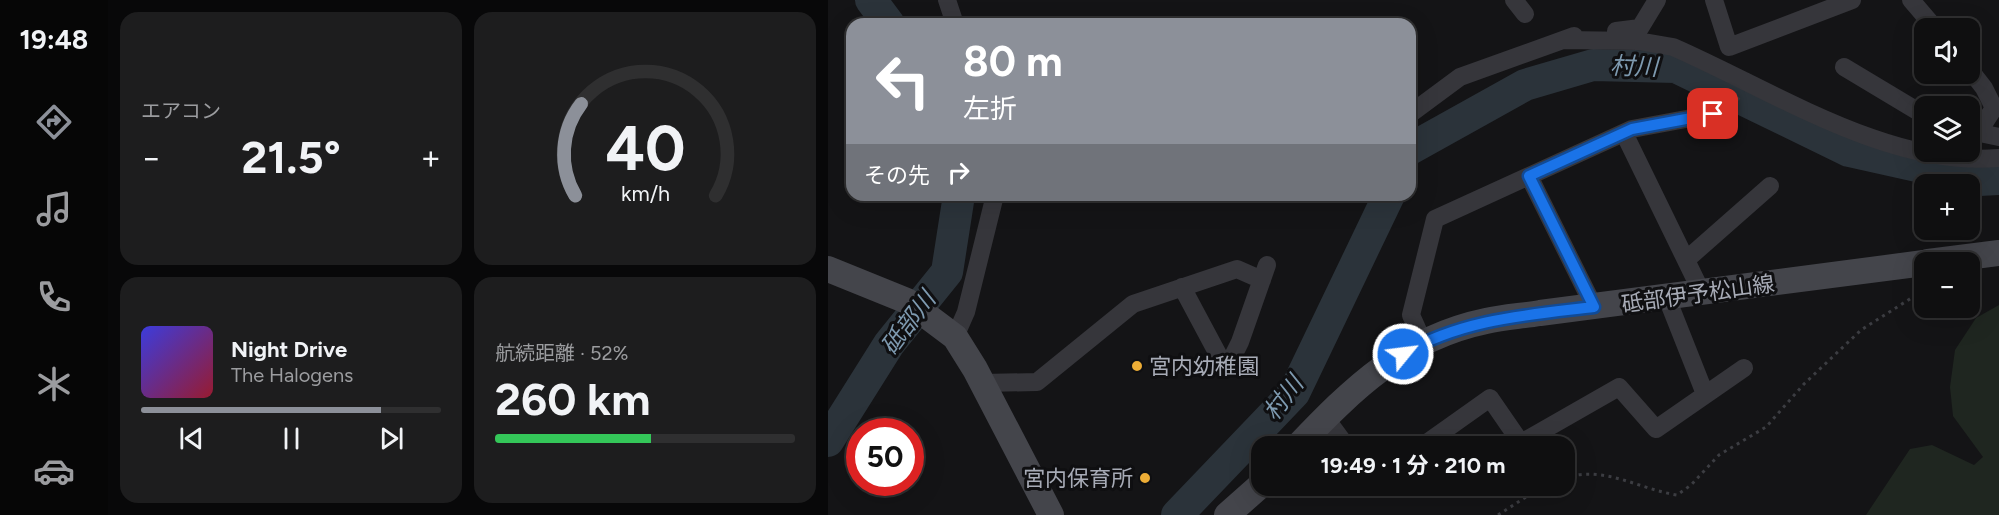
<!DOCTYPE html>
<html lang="ja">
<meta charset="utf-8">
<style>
body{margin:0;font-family:Figtree,"Noto Sans JP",sans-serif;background:#1d1d1e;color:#f1f3f6;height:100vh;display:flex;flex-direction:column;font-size:22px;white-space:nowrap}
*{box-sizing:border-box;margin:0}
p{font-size:20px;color:#9b9c9f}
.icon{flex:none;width:33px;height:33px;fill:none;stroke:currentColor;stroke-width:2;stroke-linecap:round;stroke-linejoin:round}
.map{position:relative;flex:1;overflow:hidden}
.panel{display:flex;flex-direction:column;gap:12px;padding:12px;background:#080809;width:720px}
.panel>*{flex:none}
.guide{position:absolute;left:18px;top:18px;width:570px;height:183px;border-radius:18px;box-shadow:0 6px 24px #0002,0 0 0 2px #2f2f30;background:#8c9099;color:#fff;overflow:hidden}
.buttons{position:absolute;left:1086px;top:18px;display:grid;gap:12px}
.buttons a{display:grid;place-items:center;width:66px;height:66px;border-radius:12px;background:#0f0f10;box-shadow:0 6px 24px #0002,0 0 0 2px #2f2f30;font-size:30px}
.speed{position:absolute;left:18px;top:418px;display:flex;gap:12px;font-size:30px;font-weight:700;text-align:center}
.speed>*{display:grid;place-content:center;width:78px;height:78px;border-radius:50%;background:#0f0f10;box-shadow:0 6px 24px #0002,0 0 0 2px #2f2f30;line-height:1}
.speed .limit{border:9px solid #d22;background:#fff;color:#111}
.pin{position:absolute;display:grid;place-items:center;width:51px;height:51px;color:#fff;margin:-26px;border-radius:12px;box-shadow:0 3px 9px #0006}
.me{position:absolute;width:66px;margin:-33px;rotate:61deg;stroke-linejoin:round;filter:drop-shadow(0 0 4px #0008)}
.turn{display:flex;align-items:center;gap:21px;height:126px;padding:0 18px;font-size:27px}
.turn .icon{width:78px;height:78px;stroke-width:2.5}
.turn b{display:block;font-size:42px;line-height:51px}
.then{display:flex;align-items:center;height:57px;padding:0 18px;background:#0003;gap:12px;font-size:22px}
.big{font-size:45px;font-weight:700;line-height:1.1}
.panel .widget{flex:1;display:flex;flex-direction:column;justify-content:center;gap:9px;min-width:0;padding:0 21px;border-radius:18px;background:#1d1d1e}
.panel .dial{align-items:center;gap:0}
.dial svg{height:156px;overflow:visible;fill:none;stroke:#2f2f30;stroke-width:7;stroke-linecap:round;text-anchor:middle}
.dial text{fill:#f1f3f6;stroke:none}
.song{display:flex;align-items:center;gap:18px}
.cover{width:72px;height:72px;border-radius:9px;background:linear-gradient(135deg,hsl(240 70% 55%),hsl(350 70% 35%))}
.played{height:6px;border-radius:3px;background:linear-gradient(90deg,#8c9099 80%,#2f2f30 80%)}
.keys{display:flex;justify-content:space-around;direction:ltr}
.heat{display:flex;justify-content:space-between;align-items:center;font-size:33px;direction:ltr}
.charge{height:9px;border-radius:4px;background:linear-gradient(90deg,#34c759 52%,#2f2f30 0)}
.panel .tiles{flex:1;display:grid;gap:12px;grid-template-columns:repeat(2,1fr)}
.trip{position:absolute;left:423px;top:436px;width:324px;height:60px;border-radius:18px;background:#0f0f10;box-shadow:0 6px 24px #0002,0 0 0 2px #2f2f30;font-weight:700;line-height:60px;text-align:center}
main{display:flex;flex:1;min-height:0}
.tabs{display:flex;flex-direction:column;width:108px;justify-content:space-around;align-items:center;background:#060606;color:#9b9c9f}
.tabs .icon{width:42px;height:42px}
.tabs .current{color:#8c9099}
.tabs b{font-size:27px;color:#f1f3f6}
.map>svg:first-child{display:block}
.green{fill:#1f2620}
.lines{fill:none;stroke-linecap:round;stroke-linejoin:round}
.river{stroke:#2b333a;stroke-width:32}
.path{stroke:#3c3d42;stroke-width:3;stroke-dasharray:3 4.5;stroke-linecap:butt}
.street{stroke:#36363b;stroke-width:18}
.secondary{stroke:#44454b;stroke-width:26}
.route-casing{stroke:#114b97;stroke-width:15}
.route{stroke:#1a73e8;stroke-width:10}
.poi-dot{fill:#edad36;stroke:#0f0f11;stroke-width:2}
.labels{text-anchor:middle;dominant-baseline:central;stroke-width:6;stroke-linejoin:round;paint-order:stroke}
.street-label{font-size:22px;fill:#a7abb6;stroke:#0f0f11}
.poi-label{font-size:22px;fill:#a7abb6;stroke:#0f0f11;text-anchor:start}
.water-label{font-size:24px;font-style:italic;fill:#7e9ab0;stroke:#0f0f11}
</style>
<main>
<nav class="tabs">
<b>19:48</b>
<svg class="icon current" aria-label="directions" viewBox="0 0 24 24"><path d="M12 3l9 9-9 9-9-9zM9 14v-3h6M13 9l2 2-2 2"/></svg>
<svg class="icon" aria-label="music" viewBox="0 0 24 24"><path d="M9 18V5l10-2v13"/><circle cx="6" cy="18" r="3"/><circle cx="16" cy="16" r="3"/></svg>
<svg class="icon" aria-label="phone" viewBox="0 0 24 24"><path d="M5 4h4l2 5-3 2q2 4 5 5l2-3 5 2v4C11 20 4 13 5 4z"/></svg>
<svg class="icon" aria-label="climate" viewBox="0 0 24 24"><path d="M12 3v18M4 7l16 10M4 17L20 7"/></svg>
<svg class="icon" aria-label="car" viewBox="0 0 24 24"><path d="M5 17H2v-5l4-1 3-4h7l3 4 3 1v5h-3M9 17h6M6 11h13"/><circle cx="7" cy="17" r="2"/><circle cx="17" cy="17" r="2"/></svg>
</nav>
<section class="panel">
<div class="tiles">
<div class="widget"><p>エアコン</p>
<div class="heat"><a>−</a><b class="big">21.5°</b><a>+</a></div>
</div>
<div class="widget dial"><svg viewBox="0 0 100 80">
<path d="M14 69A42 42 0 1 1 86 69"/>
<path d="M14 69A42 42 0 0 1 17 22" stroke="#8c9099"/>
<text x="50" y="56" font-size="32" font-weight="700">40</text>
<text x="50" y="72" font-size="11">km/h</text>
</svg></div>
<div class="widget">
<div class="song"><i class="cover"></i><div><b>Night Drive</b><p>The Halogens</p></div></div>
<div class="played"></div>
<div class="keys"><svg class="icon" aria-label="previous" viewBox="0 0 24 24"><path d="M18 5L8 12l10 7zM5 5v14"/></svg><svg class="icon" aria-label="pause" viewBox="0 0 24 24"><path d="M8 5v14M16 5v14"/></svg><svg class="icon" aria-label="next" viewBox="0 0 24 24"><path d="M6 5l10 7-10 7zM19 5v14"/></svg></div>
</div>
<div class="widget"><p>航続距離 · 52%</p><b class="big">260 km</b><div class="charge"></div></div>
</div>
</section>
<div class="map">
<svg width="1171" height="515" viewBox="0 0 1171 515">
<rect width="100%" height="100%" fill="#141416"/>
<path class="green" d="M1171,305V515H1038L1082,449L1104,445L1146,465L1155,457L1125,416L1122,387L1127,350L1148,318Z"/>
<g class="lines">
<path class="river" d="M43,0L61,24
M582,149L697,85L765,65L848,67L1021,151L1151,180L1171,179
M0,441L61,344L119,272L131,195
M349,515L466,393L561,195"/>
<path class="path" d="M902,113L912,96
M736,478C777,465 810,489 849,495L863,485L891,455L938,427L976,384L1033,330L1096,290
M670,515L715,486"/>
<path class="street" d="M119,0L127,24
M686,0L697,14
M886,0L901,47L1024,0
M1083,0L1107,28
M788,31L812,28L829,0
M735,40L810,41L845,47C944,90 1061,168 1171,158
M1016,67L1096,115
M1142,70L1156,88L1166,108L1149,134
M582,114L632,77L746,36
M1142,131L1171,137
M796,133L874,293
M701,176L766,307
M858,260L942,186
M354,287L393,360L404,358L412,342L439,265
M839,298L877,394
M127,337L138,312L167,195
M595,342L583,315L607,219L804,129L885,114
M154,383L209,382L305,304L409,269L434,280
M497,417L519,447
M593,447L662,398L693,443L791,387L828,429L916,368"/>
<path class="secondary" d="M1100,262L1171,253
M0,269L79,301L127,337L147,369L223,515
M469,447C524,389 576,338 658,321C676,317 694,316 712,313L1096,263
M399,515L434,484"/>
</g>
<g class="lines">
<g class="route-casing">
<path id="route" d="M575,354C634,319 700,315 766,307L701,176L804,129L885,114"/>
</g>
<use href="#route" class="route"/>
</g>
<g class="poi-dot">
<circle cx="309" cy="366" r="6"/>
<circle cx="317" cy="478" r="6"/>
</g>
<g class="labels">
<g class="street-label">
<text transform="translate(870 294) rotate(-8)">砥部伊予松山線</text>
</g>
<g class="poi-label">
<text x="321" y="366">宮内幼稚園</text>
<text x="305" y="478" text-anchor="end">宮内保育所</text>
</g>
<g class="water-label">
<text transform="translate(806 66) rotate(2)">村川</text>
<text transform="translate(80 323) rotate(-53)">砥部川</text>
<text transform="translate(455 398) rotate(-53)">村川</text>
</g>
</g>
</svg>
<div class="buttons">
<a><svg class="icon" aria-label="sound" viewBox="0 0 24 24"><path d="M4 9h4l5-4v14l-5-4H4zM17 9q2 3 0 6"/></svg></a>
<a><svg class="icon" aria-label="layers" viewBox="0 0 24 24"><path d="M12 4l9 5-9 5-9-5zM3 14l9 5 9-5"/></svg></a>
<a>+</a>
<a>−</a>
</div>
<div class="speed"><div class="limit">50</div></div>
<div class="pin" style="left:885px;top:114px;background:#d93025"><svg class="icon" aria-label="arrive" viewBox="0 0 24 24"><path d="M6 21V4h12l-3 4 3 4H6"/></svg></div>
<svg class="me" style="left:575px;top:354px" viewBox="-20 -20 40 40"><circle r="17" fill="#1a73e8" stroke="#fff" stroke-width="3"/><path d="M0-11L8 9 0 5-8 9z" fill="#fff"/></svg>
<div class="trip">19:49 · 1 分 · 210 m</div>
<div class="guide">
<div class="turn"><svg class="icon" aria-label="left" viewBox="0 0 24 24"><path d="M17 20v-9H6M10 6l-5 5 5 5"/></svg><div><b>80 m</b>左折</div></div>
<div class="then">その先<svg class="icon" aria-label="right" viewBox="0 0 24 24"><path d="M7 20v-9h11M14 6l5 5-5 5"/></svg></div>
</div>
</div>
</main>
